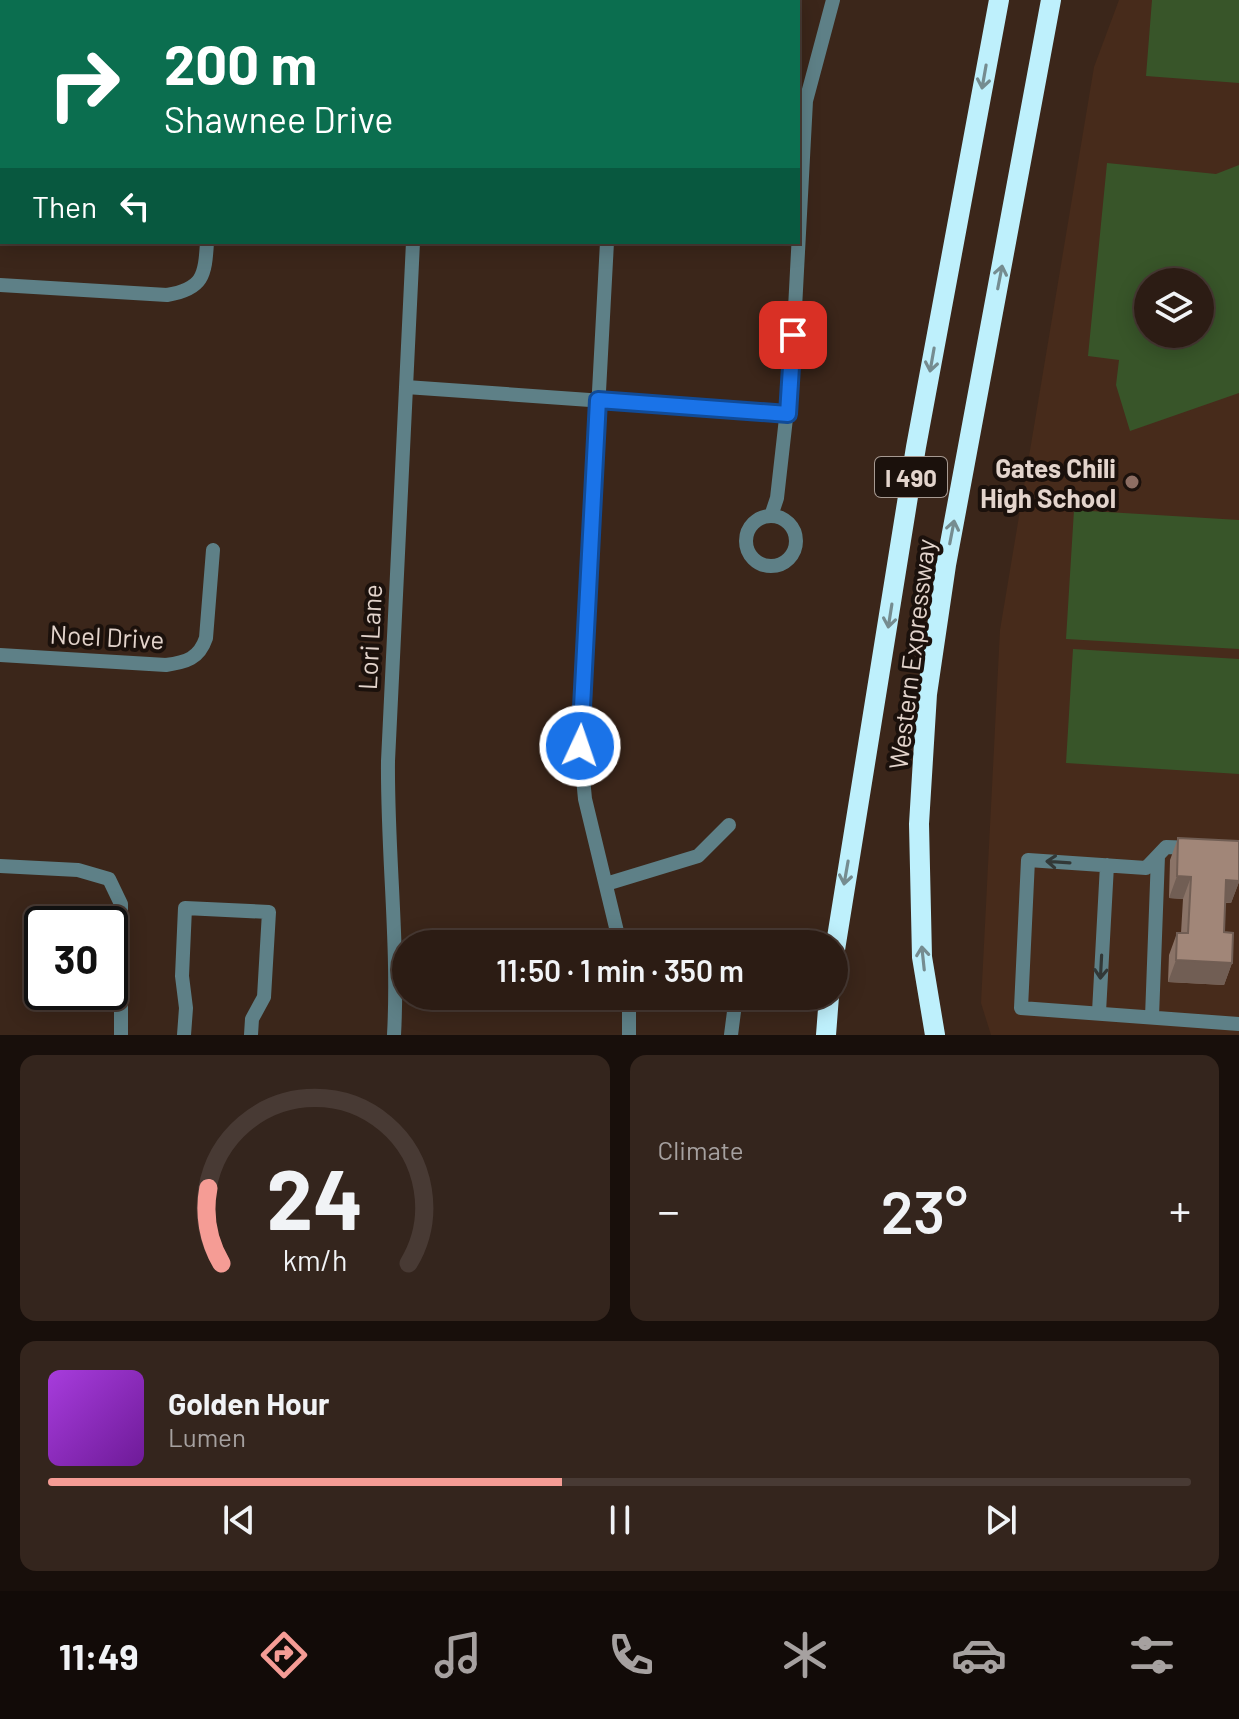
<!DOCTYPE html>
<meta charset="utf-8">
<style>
body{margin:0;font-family:Barlow,sans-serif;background:#34251d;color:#f1f3f6;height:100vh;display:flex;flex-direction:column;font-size:30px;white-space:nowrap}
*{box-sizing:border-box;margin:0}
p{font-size:26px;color:#a6a1a0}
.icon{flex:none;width:44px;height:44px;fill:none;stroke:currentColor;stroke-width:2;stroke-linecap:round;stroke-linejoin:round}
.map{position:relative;height:1035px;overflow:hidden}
.drawer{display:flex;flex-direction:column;gap:20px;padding:20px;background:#180f0b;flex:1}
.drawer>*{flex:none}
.top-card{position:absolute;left:0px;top:0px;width:800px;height:244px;box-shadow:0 4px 20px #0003,0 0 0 2px #483a34;background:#0b6e4f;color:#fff;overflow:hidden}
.controls{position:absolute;left:1134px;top:268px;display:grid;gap:16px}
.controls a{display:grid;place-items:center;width:80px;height:80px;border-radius:50%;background:#2c1c14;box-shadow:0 4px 20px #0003,0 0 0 2px #483a34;font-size:40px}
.speed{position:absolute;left:24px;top:906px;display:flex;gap:16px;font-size:40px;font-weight:700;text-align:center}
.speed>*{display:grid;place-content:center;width:104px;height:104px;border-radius:50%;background:#2c1c14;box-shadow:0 4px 20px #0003,0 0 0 2px #483a34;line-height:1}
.speed .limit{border:4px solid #111;border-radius:12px;background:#fff;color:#111}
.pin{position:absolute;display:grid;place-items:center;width:68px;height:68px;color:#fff;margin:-34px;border-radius:16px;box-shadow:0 4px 12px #0006}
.me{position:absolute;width:88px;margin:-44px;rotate:3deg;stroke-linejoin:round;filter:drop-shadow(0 0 6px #0008)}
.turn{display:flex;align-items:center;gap:28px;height:168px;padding:0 32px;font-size:36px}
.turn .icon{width:104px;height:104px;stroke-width:2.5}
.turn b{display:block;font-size:56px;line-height:68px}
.then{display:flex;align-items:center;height:76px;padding:0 32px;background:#0003;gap:16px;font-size:30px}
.big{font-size:60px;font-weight:600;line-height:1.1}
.drawer .card{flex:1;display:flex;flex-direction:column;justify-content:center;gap:12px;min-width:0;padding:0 28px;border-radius:16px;background:#34251d}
.drawer .dial{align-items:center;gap:0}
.dial svg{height:208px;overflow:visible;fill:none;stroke:#483a34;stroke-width:7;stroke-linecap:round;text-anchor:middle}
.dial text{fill:#f1f3f6;stroke:none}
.song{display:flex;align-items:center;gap:24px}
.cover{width:96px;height:96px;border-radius:12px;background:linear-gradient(135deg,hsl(280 70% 55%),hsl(280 70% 35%))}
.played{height:8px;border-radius:4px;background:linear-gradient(90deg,#f59c95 45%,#483a34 45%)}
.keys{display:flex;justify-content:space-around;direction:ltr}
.heat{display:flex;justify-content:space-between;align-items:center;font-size:44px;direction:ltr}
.drawer .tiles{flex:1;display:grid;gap:20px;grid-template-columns:1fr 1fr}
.card:last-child{grid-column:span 2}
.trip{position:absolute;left:392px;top:930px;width:456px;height:80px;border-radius:40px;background:#2c1c14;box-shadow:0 4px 20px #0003,0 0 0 2px #483a34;font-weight:600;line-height:80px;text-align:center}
.menu{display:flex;height:128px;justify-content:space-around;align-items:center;background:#120b08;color:#a6a1a0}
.menu .icon{width:56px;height:56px}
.menu .on{color:#f59c95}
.menu b{font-size:36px;color:#f1f3f6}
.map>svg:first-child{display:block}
.built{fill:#472b1b;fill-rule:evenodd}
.green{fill:#385529;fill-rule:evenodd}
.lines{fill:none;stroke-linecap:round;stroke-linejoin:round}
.minor{stroke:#5e8087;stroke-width:14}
.highway{stroke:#bef0fc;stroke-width:20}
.wall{fill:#8a7367}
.shaded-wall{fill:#715e54}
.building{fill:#a18678;stroke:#715e54;stroke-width:2}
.oneway{stroke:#758c90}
.oneway2{stroke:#323837}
.route-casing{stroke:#114b97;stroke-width:20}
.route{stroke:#1a73e8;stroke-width:14}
.education-dot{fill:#8d6e63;stroke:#1b110c;stroke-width:3}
.labels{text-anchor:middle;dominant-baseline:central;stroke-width:8;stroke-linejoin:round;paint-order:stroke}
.shield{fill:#1b110c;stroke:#a79a92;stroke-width:2}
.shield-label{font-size:24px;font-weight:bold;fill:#e3d4cc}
.poi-label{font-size:26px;font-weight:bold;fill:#e3d4cc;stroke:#1b110c;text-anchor:end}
.street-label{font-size:26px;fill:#e3d4cc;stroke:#1b110c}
</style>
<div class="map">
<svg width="1239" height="1035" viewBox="0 0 1239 1035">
<rect width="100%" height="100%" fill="#3b261a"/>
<path class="built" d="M1119,0H1239V1035H991L981,1003L1000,630L1094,67ZM1148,282H1200V334H1148Z"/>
<path class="green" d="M1152,0H1239V83L1146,76Z
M1107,163L1216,174L1239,165V393L1130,431L1116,385L1119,360L1088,356ZM1200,282V334H1148V282Z
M1074,510L1239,520V649L1066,639Z
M1073,649L1239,659V774L1066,763Z"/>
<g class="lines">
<path class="minor" d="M424,2V0
M620,2V0
M0,104H2
M607,242L580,746L585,799L620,944
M0,285L167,295C203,289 205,276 207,242
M406,387L788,414
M771,516L777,498L792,365L806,101L833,0
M746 541a25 25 0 1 1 50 0a25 25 0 1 1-50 0Z
M0,655L166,665C186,662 199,659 206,638L213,550
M1195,848L1166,847L1146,868L1028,860L1021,1008L1239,1024
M0,866L78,870L109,879L121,904V1035
M606,884L698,856L729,825
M629,996V1035
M1099,1012L1107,865
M1152,1017L1158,856
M184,1035L186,1008L182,976L185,908L269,912L264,997L252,1019L251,1035
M394,1035C399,943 387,852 388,761L413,242
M731,1035L736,996"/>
<path class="highway" d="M834,956L916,447L999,0
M826,1035L829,996
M935,1035L922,957L919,824L927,694L946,565L1051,0"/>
</g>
<path class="wall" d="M1178,838L1239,841V882L1231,903H1225L1224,932L1232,963L1224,985L1168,982L1169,955L1177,933H1181L1183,899L1169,898L1170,860Z"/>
<path class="shaded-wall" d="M1177,876L1191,877L1183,899L1169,898Z
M1226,880L1239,882L1231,903L1218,902Z
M1176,960L1232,963L1224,985L1168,982Z"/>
<path class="building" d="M1178,838L1239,841V881L1226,880L1224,932L1233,933L1232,963L1176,960L1177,933H1188L1191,877L1177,876Z"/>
<defs><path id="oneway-shaft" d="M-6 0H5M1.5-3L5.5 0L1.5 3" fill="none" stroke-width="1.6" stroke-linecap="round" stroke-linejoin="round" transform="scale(2)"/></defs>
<g class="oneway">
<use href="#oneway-shaft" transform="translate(984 77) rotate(100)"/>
<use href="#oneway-shaft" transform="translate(1000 277) rotate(-79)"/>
<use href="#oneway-shaft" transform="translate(932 360) rotate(100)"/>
<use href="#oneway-shaft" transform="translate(952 532) rotate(-79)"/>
<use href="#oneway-shaft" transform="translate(890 616) rotate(99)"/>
<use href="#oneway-shaft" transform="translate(846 873) rotate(100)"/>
<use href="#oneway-shaft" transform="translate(923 958) rotate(-96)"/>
</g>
<g class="oneway2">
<use href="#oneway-shaft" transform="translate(1058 862) rotate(-176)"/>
<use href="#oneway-shaft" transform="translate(1101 967) rotate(93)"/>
</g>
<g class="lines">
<g class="route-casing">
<path id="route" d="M580,746L598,400L788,414L793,335"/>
</g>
<use href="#route" class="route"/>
</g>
<circle class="education-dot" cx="1132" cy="482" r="8"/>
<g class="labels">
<rect class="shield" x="875" y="457" width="72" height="40" rx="6"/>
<g class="shield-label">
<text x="911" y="477">I 490</text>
</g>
<g class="poi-label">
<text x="1116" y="467">Gates Chili<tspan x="1116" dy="30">High School</tspan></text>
</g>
<g class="street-label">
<text transform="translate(107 636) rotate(3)">Noel Drive</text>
<text transform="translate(369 637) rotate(-87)">Lori Lane</text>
<text transform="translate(911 654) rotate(-83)">Western Expressway</text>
</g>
</g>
</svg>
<div class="controls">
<a><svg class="icon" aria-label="layers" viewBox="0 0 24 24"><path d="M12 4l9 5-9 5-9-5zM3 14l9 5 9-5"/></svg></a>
</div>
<div class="speed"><div class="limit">30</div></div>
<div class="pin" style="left:793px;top:335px;background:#d93025"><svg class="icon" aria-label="arrive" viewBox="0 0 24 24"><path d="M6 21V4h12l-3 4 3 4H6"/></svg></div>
<svg class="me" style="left:580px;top:746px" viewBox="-20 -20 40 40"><circle r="17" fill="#1a73e8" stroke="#fff" stroke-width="3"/><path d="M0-11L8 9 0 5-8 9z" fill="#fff"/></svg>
<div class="trip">11:50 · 1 min · 350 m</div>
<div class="top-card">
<div class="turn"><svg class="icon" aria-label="right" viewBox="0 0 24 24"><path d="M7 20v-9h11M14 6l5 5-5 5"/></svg><div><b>200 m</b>Shawnee Drive</div></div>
<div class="then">Then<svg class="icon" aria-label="left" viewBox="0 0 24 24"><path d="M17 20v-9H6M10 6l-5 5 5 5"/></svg></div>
</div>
</div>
<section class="drawer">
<div class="tiles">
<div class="card dial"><svg viewBox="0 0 100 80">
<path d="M14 69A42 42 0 1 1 86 69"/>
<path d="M14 69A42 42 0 0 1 9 40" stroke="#f59c95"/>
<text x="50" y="56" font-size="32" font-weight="700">24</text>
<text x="50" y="72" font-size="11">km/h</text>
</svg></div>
<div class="card"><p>Climate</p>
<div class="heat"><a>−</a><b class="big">23°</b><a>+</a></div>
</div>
<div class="card">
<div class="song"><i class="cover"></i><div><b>Golden Hour</b><p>Lumen</p></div></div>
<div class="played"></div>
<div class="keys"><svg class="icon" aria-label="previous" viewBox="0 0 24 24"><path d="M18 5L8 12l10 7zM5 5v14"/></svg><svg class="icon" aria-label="pause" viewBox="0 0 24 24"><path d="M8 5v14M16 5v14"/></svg><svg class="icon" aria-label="next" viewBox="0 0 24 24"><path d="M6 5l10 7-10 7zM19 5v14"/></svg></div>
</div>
</div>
</section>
<nav class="menu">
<b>11:49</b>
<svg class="icon on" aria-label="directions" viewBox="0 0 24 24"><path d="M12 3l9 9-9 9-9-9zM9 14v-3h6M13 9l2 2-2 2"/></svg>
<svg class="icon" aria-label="music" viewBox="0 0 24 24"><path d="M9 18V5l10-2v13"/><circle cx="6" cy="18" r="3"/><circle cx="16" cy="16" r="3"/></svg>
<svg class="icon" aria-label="phone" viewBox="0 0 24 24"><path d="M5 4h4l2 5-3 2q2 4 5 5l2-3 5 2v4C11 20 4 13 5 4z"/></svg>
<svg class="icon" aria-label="climate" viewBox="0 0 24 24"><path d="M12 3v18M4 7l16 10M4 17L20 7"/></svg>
<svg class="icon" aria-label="car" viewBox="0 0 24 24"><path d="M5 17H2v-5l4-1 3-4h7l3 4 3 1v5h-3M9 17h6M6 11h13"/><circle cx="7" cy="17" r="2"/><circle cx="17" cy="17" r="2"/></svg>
<svg class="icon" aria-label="filters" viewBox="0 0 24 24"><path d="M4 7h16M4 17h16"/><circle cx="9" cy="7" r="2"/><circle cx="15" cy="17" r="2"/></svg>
</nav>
